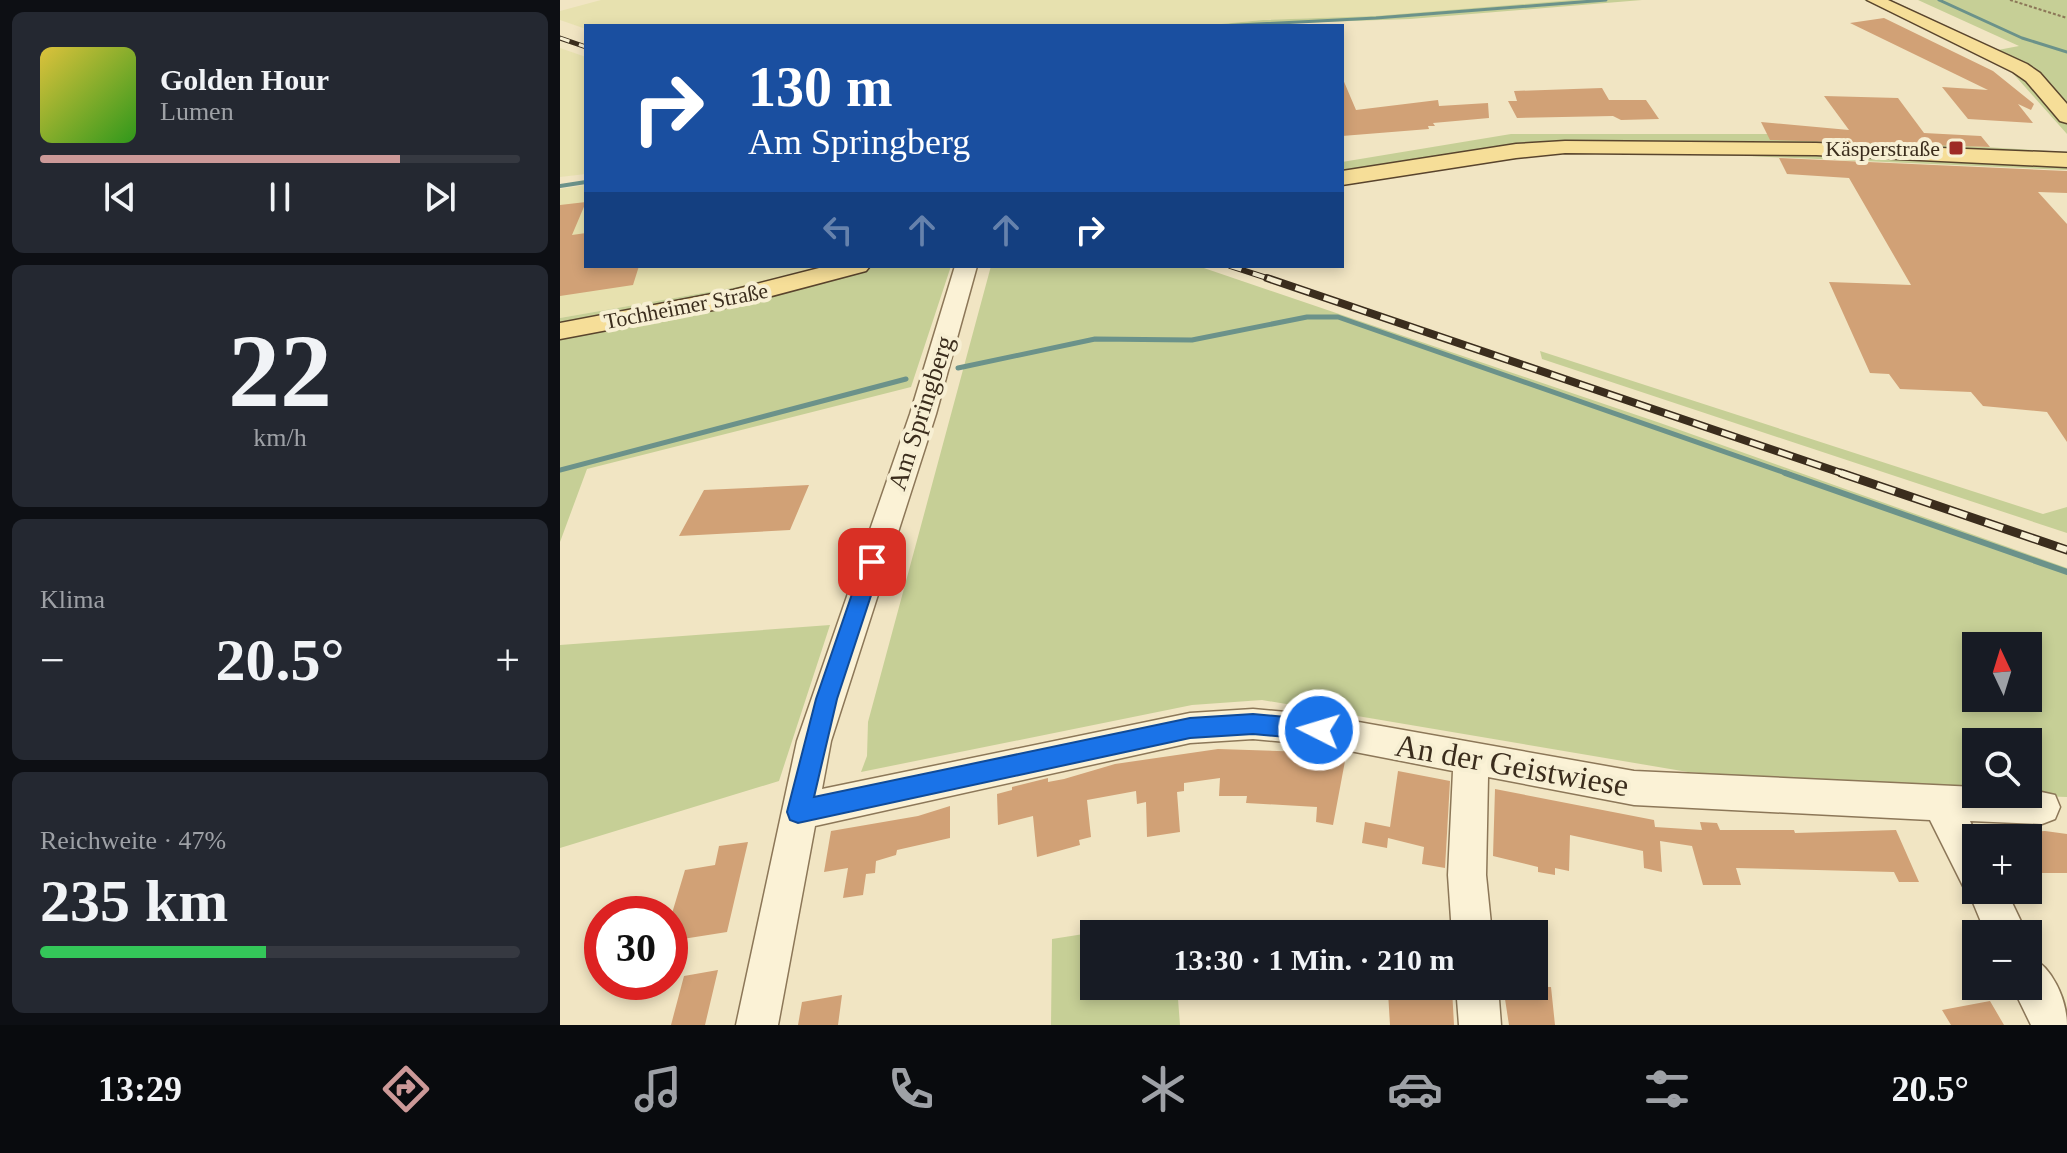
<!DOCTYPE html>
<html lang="de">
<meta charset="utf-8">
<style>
body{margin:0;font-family:Georgia,serif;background:#242831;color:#f1f3f6;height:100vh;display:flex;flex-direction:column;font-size:30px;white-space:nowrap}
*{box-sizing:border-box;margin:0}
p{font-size:26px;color:#9ea1a6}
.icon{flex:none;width:44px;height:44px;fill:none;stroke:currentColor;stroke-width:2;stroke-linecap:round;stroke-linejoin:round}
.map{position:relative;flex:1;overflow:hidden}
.drawer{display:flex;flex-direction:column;gap:12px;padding:12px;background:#0d0f14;width:560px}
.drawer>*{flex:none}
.top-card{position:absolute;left:24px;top:24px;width:760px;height:244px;border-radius:0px;box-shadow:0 4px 12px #0003;background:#1a4fa0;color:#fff;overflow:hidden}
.needle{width:52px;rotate:356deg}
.buttons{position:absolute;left:1402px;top:632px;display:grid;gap:16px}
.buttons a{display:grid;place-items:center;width:80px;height:80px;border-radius:0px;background:#171b24;box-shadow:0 4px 12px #0003;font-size:40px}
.speed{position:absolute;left:24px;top:896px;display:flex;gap:16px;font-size:40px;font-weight:700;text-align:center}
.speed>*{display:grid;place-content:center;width:104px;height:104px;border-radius:50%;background:#171b24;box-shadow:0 4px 12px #0003;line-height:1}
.speed .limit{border:12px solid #d22;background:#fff;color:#111}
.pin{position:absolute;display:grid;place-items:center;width:68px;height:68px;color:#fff;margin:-34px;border-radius:16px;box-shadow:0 4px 12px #0006}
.me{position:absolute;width:88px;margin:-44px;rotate:275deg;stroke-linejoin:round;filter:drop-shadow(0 0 6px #0008)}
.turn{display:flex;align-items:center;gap:28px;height:168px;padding:0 32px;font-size:36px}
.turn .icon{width:104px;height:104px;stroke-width:2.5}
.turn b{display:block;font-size:56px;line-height:68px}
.lanes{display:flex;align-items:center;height:76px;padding:0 32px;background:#0003;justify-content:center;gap:40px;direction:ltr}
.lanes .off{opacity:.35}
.big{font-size:60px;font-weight:700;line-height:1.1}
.drawer .widget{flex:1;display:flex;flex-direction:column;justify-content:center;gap:12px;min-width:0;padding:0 28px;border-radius:12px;background:#242831}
.drawer .dial{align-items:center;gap:0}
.dial b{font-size:104px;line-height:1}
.song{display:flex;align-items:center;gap:24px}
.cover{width:96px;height:96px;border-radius:12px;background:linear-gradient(135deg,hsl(50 70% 55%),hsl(110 70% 35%))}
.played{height:8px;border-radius:4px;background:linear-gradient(90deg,#cc9998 75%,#363941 75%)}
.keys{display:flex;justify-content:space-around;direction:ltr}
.heat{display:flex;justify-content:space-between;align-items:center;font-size:44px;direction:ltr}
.charge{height:12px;border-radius:6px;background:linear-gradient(90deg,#34c759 47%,#363941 0)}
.trip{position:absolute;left:520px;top:920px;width:468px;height:80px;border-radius:0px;background:#171b24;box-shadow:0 4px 12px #0003;font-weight:700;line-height:80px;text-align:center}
.dock{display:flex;height:128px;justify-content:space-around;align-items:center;background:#090b0e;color:#9ea1a6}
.dock .icon{width:56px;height:56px}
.dock .selected{color:#cc9998}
.dock b{font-size:36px;color:#f1f3f6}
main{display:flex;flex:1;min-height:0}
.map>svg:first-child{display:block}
.farmland{fill:#e7e1af}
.green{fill:#c6cf96;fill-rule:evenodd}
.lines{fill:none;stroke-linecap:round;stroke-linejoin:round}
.stream-far3{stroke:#6b928a;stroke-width:3}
.stream-far2{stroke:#6b928a;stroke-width:4}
.stream-far1{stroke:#6b928a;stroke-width:5}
.stream{stroke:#6b928a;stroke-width:6}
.building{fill:#d1a176}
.minor-casing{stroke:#8c7758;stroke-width:3}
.major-casing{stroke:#59442d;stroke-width:3}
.path{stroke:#8c7758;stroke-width:2;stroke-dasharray:3 2;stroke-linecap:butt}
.minor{fill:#fbf2d6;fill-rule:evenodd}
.major{fill:#f6de98;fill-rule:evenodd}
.rail-far3-casing{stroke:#3b2d1d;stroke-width:5}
.rail-far2-casing{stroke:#3b2d1d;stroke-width:6}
.rail-far1-casing{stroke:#3b2d1d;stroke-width:8}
.rail-casing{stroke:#3b2d1d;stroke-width:9}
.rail-far3{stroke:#f7efd3;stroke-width:3;stroke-dasharray:10;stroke-linecap:butt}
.rail-far2{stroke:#f7efd3;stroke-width:4;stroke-dasharray:12;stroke-linecap:butt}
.rail-far1{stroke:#f7efd3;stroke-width:5;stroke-dasharray:15;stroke-linecap:butt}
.rail{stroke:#f7efd3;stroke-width:6;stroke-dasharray:19;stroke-linecap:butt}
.route{fill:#1a73e8;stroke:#114b97;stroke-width:2}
.poi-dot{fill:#9e2a25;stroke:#f7efd3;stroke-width:3}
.labels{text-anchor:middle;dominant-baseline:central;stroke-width:8;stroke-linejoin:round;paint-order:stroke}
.far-poi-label{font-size:22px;fill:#3b2d1d;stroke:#f7efd3;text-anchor:end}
.far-street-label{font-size:22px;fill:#3b2d1d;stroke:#f7efd3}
.street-label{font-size:26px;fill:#3b2d1d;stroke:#f7efd3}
.near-street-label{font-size:32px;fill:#3b2d1d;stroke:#f7efd3}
</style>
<main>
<section class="drawer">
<div class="widget">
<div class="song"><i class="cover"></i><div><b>Golden Hour</b><p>Lumen</p></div></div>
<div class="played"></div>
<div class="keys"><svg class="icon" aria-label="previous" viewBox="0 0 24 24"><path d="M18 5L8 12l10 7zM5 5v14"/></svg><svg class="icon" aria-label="pause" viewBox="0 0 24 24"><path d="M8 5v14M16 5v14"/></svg><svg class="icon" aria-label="next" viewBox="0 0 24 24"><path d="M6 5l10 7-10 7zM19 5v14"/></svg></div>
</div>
<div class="widget dial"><b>22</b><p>km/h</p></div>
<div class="widget"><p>Klima</p>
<div class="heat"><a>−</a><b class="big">20.5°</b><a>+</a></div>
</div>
<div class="widget"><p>Reichweite · 47%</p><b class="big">235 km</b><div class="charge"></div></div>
</section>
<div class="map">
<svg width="1507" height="1025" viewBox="0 0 1507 1025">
<rect width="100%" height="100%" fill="#f1e5c3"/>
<path class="farmland" d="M41,0H1012L815,16L703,20L640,26H26V29L0,20V11Z
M0,48L26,57V174L0,177Z
M26,185V266H279L256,273L0,318V189Z"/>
<path class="green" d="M1012,0H1082L850,19L640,26L703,20L815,16Z
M1304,0H1331L1438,50L1459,46L1358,0H1507V134L1449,69Z
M951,134H1208L1507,152V170L1187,156L1000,153L782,184V162Z
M279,266H391L351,387L27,469L0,542V318L256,273Z
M431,266H638L1103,424L1507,568V797L1422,794H1468V742H1416V794L1381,792L1128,772L702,700L632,705L301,772L307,756L308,722ZM1416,646H1468V698H1416Z
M980,351L1483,514L1507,507V533L982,359Z
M270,625L219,781L0,848V645Z
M613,920L614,934H534V986H617L620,1025H491L492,939Z"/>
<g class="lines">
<path class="stream-far3" d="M1379,0L1462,38L1507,52
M659,26L816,18L1046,0"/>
<path class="stream-far2" d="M0,186L26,182"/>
<path class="stream-far1" d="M398,368L535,339L632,340L747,317H778L1231,475
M0,470L346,379"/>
<path class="stream" d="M1225,473L1507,572"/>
</g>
<path class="building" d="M1324,18L1433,71L1474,104L1471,110L1458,104L1473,123L1408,119L1382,87L1428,90L1290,23Z
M782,77L796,110L878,100L879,106L928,103L929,118L873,123L875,126H868L869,129L782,136Z
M1042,88L1049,100H1086L1099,119L1061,120L1053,116L957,118L948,101H957L954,91Z
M1264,96L1338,98L1364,133L1421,136L1430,147L1210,140L1201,122L1289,130Z
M1219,158L1507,171V193L1478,192L1507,224V442L1487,412L1423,406L1411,392L1340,389L1329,374L1310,373L1269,282L1351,285L1289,178L1227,174Z
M26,202L12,235L26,233V266H79L73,285L0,296V205Z
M249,485L230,530L119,536L144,490Z
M658,749L746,752V755L785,761L773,825L756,822L757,807L686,803L687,796H659L660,778L624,783V791L617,792L620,832L587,837L586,802L577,804L576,791L527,800L531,837L519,840L520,845L477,857L473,816L438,825L437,794L452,790V787L488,778V782L504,779L555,764Z
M838,771L890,781L885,868L862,864L864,847L828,838L827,848L802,843L805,822L830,827Z
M935,789L1094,820L1095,827L1142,830L1140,822L1157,823L1160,830H1234L1235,833L1336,830L1359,882H1339L1334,872L1176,868L1181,885H1143L1132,846L1100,841L1102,872L1084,868L1083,851L1010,835L1009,871L995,868V875L978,872V867L933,856Z
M390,806V838L337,850L336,855L316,861L315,873L306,874L303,895L283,898L288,868L264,872L271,831L358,816Z
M1485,831L1507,834V873H1468V832Z
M188,842L167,932L110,941V920L125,870L155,865L159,846Z
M158,970L145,1025H111L124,976Z
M842,986L892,989L894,1025H830L828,992L842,993Z
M943,986L991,987L995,1025H949Z
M282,995L278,1025H238L242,1002Z
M1430,1001L1444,1025H1391L1382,1010Z"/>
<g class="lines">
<g class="minor-casing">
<path id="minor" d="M395,266H417L376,414L271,741L262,789L630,713L693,709L759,715L1074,771L1416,787V794H1468V789L1495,795L1500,807L1495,819L1482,824L1410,821L1418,838L1416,890H1446L1467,934H1426L1407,888L1403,886L1370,820L1074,805L928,777L926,875L932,934H892L888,875L893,771L759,745L693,739L630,743L255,826L218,1025H176L237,741L350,414Z
M1468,956C1492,965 1507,1000 1507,1025H1471L1452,986H1468Z
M896,986H938L941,1025H899Z"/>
</g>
<g class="major-casing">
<path id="major" d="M1307,0H1328L1467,64L1480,73L1507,104V123L1500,121L1466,81L1453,72Z
M1005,141L1256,143L1507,153V167L1256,155L1005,153L956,158L782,185V171L956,144Z
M267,266H310L306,271L174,306L0,339V323L173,290Z"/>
</g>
<path class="path" d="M1450,0L1507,18"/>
<use href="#minor" class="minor"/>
<use href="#major" class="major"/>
<g class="rail-far3-casing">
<path id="rail-far3" d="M0,38L26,47"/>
</g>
<g class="rail-far2-casing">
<path id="rail-far2" d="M670,266L713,280"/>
</g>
<g class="rail-far1-casing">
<path id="rail-far1" d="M707,278L1287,475"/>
</g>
<g class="rail-casing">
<path id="rail" d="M1281,473L1507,550"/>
</g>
<use href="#rail-far3" class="rail-far3"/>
<use href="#rail-far2" class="rail-far2"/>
<use href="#rail-far1" class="rail-far1"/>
<use href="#rail" class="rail"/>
</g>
<path class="route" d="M312,554L319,556L322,562L277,699L254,797L630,718L693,714L759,720L767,723L770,730L767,737L759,740L693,734L630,738L238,823L230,820L227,812L256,699L303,562L305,556Z"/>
<rect class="poi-dot" x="1388" y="140" width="16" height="16" rx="4"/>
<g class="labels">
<g class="far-poi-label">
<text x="1380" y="148">Käsperstraße</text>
</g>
<g class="far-street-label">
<text transform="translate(126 306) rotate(-11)">Tochheimer Straße</text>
</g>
<g class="street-label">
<text transform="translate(361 413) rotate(-72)">Am Springberg</text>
</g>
<g class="near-street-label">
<text transform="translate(952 765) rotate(10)">An der Geistwiese</text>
</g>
</g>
</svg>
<div class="buttons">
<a><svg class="needle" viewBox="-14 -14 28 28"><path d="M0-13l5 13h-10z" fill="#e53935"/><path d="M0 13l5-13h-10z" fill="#9ea1a6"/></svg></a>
<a><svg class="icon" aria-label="search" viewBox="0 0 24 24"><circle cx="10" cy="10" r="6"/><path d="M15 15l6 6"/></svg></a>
<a>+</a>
<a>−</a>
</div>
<div class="speed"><div class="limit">30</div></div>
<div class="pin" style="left:312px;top:562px;background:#d93025"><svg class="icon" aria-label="arrive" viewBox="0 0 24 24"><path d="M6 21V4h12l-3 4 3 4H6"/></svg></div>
<svg class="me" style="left:759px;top:730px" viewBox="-20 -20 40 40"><circle r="17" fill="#1a73e8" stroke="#fff" stroke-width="3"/><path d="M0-11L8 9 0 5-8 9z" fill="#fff"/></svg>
<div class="trip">13:30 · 1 Min. · 210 m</div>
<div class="top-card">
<div class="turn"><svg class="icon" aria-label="right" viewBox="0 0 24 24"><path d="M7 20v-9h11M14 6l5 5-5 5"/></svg><div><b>130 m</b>Am Springberg</div></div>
<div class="lanes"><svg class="icon off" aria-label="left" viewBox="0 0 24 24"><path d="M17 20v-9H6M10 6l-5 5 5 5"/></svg><svg class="icon off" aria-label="ahead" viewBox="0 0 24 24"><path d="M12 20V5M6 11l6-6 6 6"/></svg><svg class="icon off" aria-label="ahead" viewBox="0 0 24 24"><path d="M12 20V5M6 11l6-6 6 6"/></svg><svg class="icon" aria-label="right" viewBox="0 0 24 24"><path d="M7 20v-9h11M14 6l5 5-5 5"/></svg></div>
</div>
</div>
</main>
<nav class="dock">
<b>13:29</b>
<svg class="icon selected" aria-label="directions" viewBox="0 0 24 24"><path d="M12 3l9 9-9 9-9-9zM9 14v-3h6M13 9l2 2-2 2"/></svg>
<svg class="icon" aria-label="music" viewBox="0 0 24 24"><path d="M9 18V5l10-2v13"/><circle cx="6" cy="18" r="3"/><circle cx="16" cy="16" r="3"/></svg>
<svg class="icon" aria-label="phone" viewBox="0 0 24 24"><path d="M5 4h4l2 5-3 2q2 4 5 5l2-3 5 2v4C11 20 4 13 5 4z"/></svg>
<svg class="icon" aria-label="climate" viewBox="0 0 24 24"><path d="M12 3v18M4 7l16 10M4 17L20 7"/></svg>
<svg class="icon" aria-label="car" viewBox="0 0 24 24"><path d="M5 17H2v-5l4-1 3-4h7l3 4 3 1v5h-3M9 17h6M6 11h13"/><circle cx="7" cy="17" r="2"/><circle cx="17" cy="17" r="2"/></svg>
<svg class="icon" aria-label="filters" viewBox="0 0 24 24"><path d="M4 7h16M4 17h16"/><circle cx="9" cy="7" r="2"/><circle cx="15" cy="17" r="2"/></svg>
<b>20.5°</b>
</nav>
